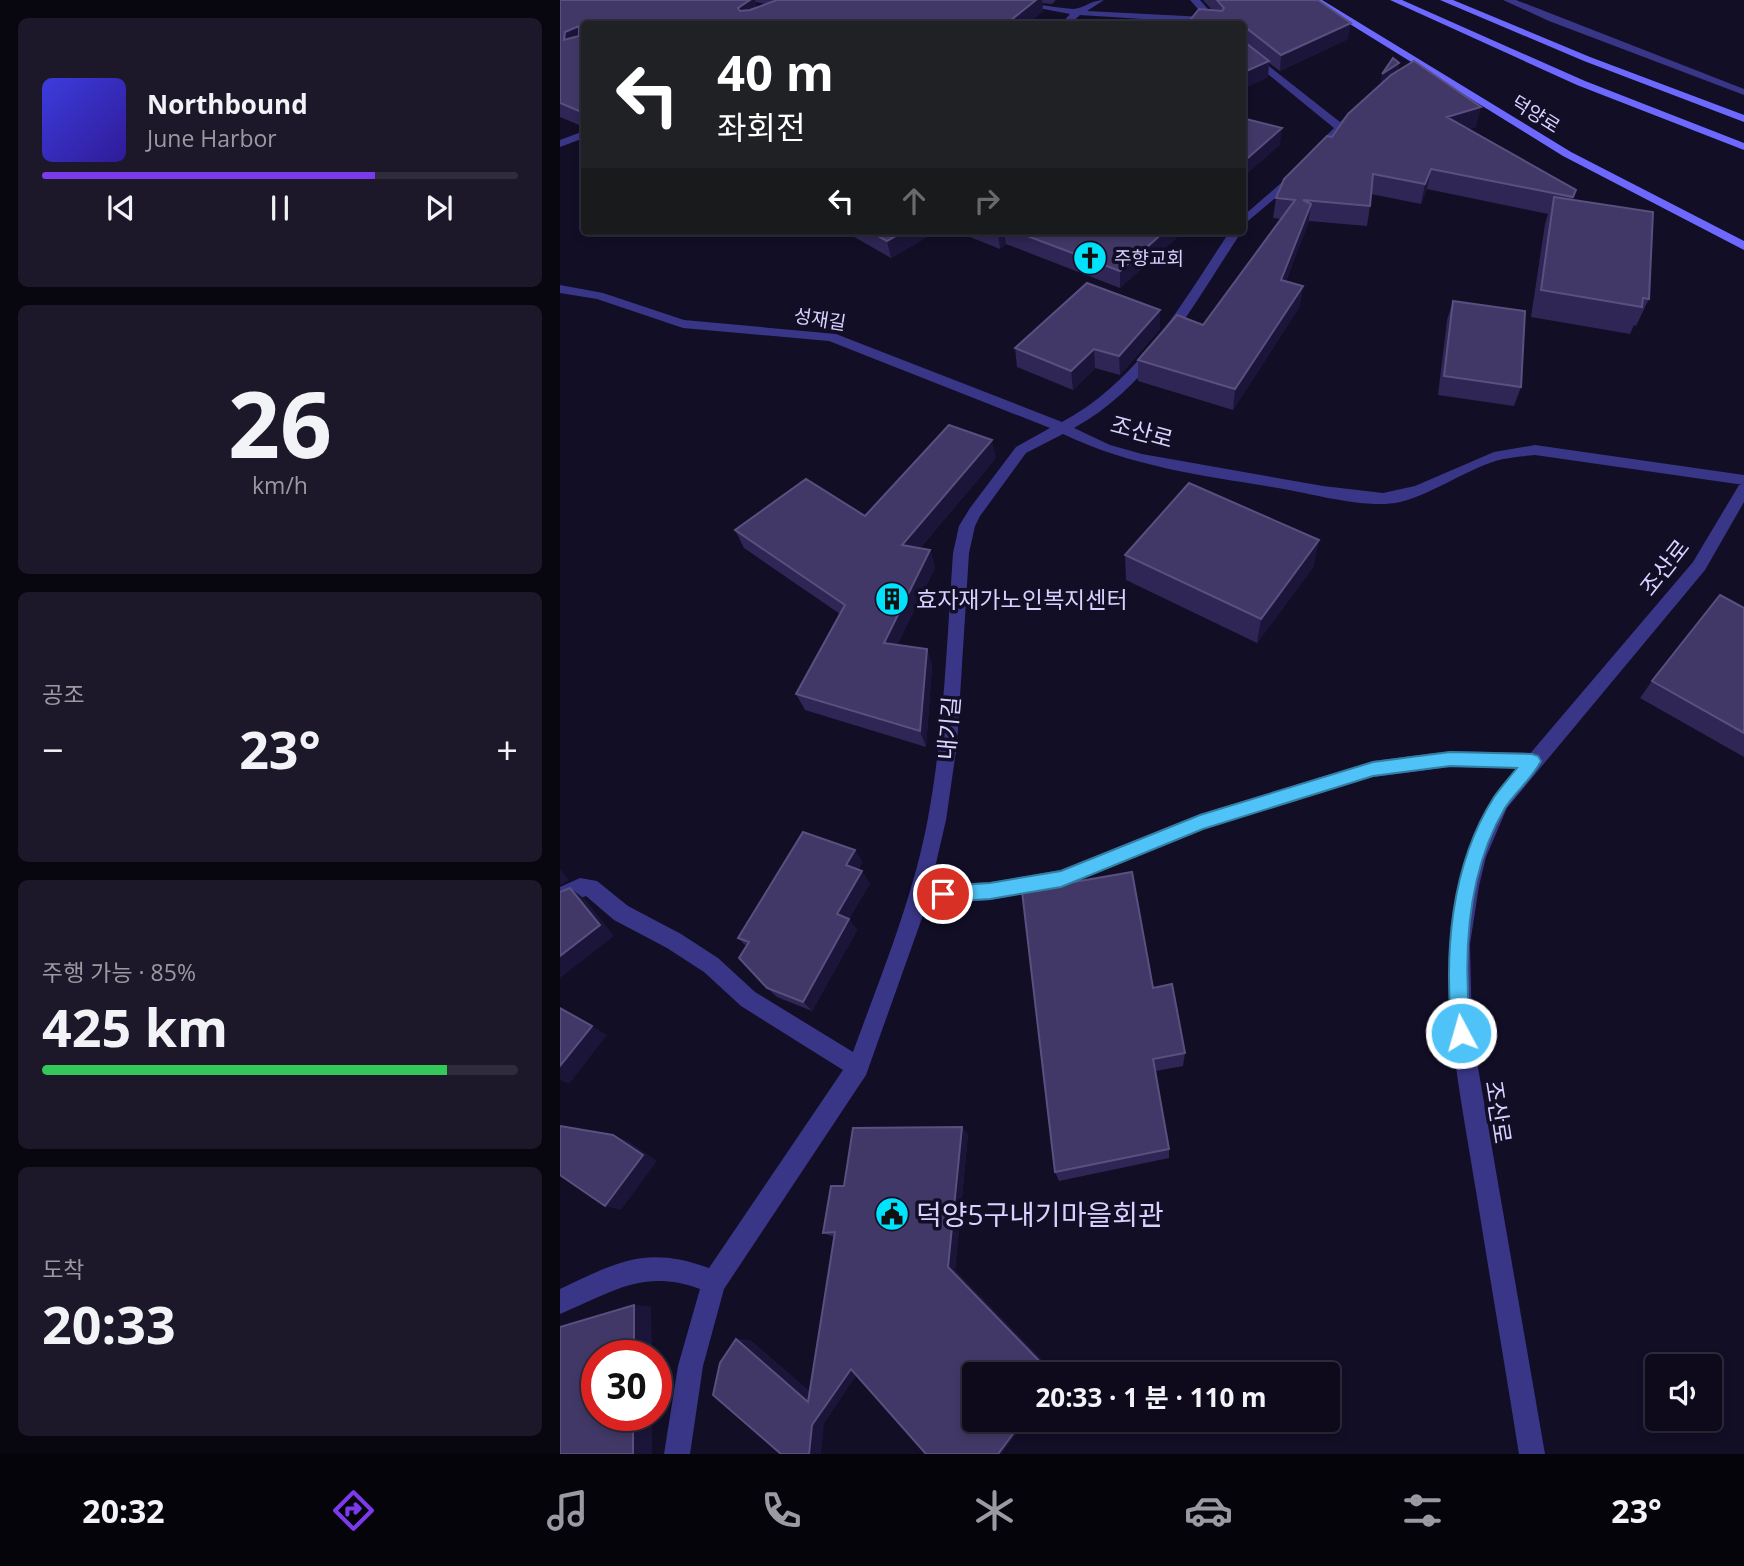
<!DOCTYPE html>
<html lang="ko">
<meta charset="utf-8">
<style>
body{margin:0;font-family:"Open Sans","Noto Sans KR",sans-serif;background:#1c1829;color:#f1f3f6;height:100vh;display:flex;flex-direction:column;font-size:26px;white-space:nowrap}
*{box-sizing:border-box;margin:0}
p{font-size:23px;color:#9b9aa3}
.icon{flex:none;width:38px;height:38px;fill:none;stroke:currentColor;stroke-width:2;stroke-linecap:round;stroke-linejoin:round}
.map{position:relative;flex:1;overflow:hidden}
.side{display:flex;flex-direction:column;gap:18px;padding:18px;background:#08060f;width:560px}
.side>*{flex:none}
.hud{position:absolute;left:21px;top:21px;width:665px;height:214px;border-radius:7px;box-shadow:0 4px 10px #0003,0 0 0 2px #2e2b3b;background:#202124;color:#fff;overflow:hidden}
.controls{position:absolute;left:1085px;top:1354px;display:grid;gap:14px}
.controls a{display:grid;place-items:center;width:77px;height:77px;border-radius:7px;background:#0e0a1c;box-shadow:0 4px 10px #0003,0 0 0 2px #2e2b3b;font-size:35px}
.speed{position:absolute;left:21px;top:1340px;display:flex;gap:14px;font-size:35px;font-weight:700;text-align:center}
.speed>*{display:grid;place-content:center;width:91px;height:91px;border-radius:50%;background:#0e0a1c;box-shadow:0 4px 10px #0003,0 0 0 2px #2e2b3b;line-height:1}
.speed .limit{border:10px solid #d22;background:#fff;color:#111}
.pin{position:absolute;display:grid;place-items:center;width:60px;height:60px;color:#fff;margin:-30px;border:4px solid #fff;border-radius:50%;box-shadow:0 2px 7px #0007}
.me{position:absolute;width:77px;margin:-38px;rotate:354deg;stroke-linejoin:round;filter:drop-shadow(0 0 5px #0008)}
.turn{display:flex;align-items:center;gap:24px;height:147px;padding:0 21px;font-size:32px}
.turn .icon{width:91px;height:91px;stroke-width:2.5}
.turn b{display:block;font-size:49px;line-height:60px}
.lanes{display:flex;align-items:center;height:66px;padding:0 21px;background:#0003;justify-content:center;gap:35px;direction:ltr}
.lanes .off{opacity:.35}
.big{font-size:52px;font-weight:700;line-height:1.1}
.side .widget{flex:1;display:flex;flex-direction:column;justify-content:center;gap:10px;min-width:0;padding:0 24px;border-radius:10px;background:#1c1829}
.side .dial{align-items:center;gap:0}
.dial b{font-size:91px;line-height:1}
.song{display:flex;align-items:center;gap:21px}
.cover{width:84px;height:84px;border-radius:10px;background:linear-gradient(135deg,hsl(240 70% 55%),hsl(250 70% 35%))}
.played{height:7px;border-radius:4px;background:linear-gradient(90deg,#7c3aed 70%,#2e2b3b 70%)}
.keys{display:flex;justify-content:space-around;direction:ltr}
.heat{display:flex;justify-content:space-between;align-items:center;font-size:38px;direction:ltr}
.charge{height:10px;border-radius:5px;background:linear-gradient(90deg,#34c759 85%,#2e2b3b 0)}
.trip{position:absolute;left:402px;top:1362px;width:378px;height:70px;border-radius:7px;background:#0e0a1c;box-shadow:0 4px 10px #0003,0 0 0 2px #2e2b3b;font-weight:700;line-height:70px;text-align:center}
.menu{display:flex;height:112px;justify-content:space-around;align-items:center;background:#06040b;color:#9b9aa3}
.menu .icon{width:49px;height:49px}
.menu .selected{color:#7c3aed}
.menu b{font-size:32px;color:#f1f3f6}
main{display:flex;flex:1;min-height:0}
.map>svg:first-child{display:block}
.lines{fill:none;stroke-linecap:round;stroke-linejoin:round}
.lane{fill:#3a3687;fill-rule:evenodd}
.street{fill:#3a3687;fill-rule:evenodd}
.secondary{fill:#6d69ff;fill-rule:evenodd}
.wall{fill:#2f2655;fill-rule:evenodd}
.shaded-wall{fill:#1c153a}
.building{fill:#413867;stroke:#59507f;stroke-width:2;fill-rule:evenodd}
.route{fill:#4fc3f7;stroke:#337fa1;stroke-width:2}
.labels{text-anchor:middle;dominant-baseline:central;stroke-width:7;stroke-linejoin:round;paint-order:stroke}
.far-street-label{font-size:19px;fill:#d8d2ff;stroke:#120e26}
.far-poi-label{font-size:19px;fill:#d8d2ff;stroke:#120e26;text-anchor:start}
.street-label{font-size:23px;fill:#d8d2ff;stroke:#120e26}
.poi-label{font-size:23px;fill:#d8d2ff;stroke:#120e26;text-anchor:start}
.near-poi-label{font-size:28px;fill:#d8d2ff;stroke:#120e26;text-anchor:start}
</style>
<main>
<section class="side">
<div class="widget">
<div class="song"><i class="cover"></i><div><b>Northbound</b><p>June Harbor</p></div></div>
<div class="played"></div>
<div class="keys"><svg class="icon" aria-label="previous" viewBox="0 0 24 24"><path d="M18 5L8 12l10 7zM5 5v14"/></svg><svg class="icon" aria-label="pause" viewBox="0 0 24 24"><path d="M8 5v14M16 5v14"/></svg><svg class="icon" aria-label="next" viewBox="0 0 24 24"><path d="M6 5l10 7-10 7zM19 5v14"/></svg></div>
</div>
<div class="widget dial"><b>26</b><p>km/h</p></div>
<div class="widget"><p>공조</p>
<div class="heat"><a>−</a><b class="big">23°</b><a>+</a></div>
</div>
<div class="widget"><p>주행 가능 · 85%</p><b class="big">425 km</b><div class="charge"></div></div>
<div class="widget"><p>도착</p><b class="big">20:33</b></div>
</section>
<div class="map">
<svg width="1184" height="1454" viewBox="0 0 1184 1454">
<rect width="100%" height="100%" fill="#120e26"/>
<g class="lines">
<path class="lane" d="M436,0C463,0 487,7 513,9C523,9 531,0 544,0L527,11L645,17L630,0H640L661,24L520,15L510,24H501L510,14Z
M943,0H956L1184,89V95L989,21Z
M682,45L780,122L791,111L800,113L759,155H751V151L774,128L682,53Z
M24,131V138L0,147V140Z
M728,177L738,179L682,226V217Z
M670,231H682C635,302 591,386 514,428L550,445L582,454L763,486L823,493L855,486L934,452L975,445L1184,475V485L975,455C965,456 954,457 943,459C907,468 876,493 840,502C810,509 760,496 729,490C650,476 576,469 503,434L466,453L420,516L415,526L409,553L397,744L386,820L371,885L431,882L500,870L640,814L813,761L890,751L972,753L978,756L981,761L978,766L972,769L890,767L813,777L643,829L501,888L431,900L367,904L306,1075L164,1289L143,1366L130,1454H104L118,1366L140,1289C83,1268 51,1293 0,1314V1289C57,1262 86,1245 149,1268L283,1070L181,1006L144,972L107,948L54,920L26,896L0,906V887L20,878L37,881L68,906L121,934L158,958L195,992L293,1052C321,975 353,899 368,818C384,731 387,641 393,553L399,526L410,508L456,447L490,428L269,341L123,328L37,299L0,293V285L43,293L124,320L276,334L502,422C579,381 623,302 670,231Z"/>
<path class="street" d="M1184,484V502L1145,570L947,808L926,857L919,886L910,944L912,1033L985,1454H959C945,1366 930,1279 916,1191C892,1041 864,941 934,796L1133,562L1179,485Z"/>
<path class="secondary" d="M751,0H762L1011,152L1184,241V250L1003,156Z
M830,0H842L1025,81L1184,143V150L1017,85Z
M880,0H893L1030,57L1184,115V122L1024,61Z"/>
</g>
<path class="wall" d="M0,0H496L492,4L482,3L483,11L467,24H24V127L0,117ZM195,2L207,4L197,8Z
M643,0H758L788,39L720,71L709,63L708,77L682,89V24L652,10Z
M838,71L916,127L908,129L1016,190L1012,200L1089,299L1076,326L1074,325L1070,334L971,317L985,224L988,214L867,189L861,204L811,194L810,206L807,226L749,221L726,281L740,306L673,410L578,381V360L643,325L721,219L713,218L716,198L821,84L822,74Z
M284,231H377L331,258Z
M395,231H624L560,288L446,244L440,249Z
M893,301L961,387L954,406L878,395L887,320Z
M600,310V329L560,375L535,368L513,390L457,367L455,348Z
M436,458L360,548L370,550L375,568L337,645L367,649L372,666L366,747L245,710L236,694L280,614L184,548L175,530L305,516Z
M565,555L754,566L697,643L566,580Z
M1184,608V757L1080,698L1092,681Z
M295,850L302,862L298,870L310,883L289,919L297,930L252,1011L217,997L207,988L186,946L178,938Z
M593,988L625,1053L623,1066L596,1071L609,1149V1158L499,1181L495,1172Z
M408,1134L395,1270L467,1419L441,1454H366L296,1375L264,1423L190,1340L250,1392L274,1237L263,1233L284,1186Z"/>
<path class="shaded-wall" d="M190,0H195L198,13L182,24L178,8Z
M476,0H482L483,11L467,24H446Z
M791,23L788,39L720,71L721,55Z
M19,26L24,39L4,40L5,32Z
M709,61L708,77L682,89V73Z
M839,63L838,72L821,84L822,74Z
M921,107L916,127L882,137L887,117Z
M722,128L720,145L682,178V163Z
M871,169L867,189L861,204L865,184Z
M751,204L748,225L718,300L721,280Z
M344,231H377L331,258L327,241Z
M439,231H444L446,244L440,249L438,232Z
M605,231H624L560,288V271Z
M743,286L740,306L673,410L675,389Z
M600,310V329L560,375L559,356Z
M534,349L535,368L513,390L511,371Z
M432,440L436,458L347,563L342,545Z
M759,540L754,566L697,643L701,619Z
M370,550L375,568L330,660L324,643Z
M367,649L372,666L366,747L360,731Z
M295,850L302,862L293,878L286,865Z
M0,869L9,880L0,885Z
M302,871L310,883L289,919L297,930L252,1011L243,1002L277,914Z
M10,888L25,899L54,936L0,978V956Z
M32,1026L47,1035L9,1084L0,1080V1066Z
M402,1127L408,1134L395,1270L496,1374H492L388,1267Z
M53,1135L68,1141L97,1161L61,1210L45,1206Z
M74,1305L91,1306L92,1356H74Z
M176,1339L190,1340L260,1401L248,1402Z
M301,1368L264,1423L261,1454H249L252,1425L291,1369Z
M73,1416H92V1454H73Z
M464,1419H467L441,1454H438Z"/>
<path class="building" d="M0,0H190L178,8L180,11L190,10L217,0H476L446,24H24V113L0,103ZM19,26V36L4,40L5,32Z
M657,0H758L791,23L721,55L685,27H682V24H627L639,9L662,11L664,8Z
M682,40L709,61L682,73Z
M833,58L839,63L822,74Z
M854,61L921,107L887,117L1016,190L1013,197L871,169L865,184L813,174L810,206L743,200L751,204L721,280L743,286L675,389L578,360L617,315L643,325L735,200L716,198L724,179L767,136L772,137L788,114L831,75Z
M682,118L722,128L682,163Z
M994,197L1093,212L1089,299L1083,298L1082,307L981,290Z
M309,231H344L327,241Z
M454,231H605L560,271Z
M527,283L600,310L559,356L534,349L511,371L455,348Z
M893,301L965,311L961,387L884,376Z
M389,425L432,440L342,545L370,550L324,643L367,649L360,731L236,694L285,605L175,530L246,479L305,516Z
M629,483L759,540L701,619L565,555Z
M1160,595L1184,608V733L1092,681Z
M243,832L295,850L286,865L302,871L277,914L289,919L243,1002L207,988L179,958L189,942L178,938Z
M572,872L593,988L612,984L625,1053L593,1059L609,1149L495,1172L462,891Z
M10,888L40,925L0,956V892Z
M0,1008L32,1026L0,1066Z
M0,1126L53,1135L83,1155L45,1206L0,1175Z
M402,1127L388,1267L492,1374H415V1419H464L438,1454H366L291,1369L252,1425L249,1454H221L153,1395L160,1363L176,1339L248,1402L275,1232L263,1233L271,1186H284L293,1128Z
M74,1305V1356H37V1416H73V1454H0V1327Z"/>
<path class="route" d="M890,752L972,754L978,756L981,761C972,779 955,792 945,808C906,874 903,960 911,1033L908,1040L901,1043L895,1040L892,1033C884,955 890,866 934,797C941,787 950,777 957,768L890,766L813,776L643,829L501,887L430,899L383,902L376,900L374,894L376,888L383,886L430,883L501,871L640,815L813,762Z"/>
<defs>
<g id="church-disc" transform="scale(1.75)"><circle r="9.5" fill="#00e3fd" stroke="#120e26"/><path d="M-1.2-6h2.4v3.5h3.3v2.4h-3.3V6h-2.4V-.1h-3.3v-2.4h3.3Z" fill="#111"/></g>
<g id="building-disc" transform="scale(1.75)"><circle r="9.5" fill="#00e3fd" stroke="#120e26"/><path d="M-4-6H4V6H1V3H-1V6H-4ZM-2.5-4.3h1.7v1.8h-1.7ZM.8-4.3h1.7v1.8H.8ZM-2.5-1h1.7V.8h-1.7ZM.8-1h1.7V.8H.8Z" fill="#111"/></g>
<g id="civic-disc" transform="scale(1.75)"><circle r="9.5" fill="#00e3fd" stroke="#120e26"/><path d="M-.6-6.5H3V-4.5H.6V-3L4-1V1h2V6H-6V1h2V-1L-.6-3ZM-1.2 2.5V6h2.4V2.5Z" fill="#111"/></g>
</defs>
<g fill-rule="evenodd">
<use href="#church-disc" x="530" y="258"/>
<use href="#building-disc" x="332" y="599"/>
<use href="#civic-disc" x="332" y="1214"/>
</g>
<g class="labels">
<g class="far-street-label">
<text transform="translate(976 114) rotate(32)">덕양로</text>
<text transform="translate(260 319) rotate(9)">성재길</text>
</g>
<g class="far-poi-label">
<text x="554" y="258">주향교회</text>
</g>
<g class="street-label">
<text transform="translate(582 431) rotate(15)">조산로</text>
<text transform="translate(1104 567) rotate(-52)">조산로</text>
<text transform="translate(388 728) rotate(-85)">내기길</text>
<text transform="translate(939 1112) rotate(81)">조산로</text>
</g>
<g class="poi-label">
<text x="356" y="599">효자재가노인복지센터</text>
</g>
<g class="near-poi-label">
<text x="356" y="1214">덕양5구내기마을회관</text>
</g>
</g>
</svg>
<div class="controls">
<a><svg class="icon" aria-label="sound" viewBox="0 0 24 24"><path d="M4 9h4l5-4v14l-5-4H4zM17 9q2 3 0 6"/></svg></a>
</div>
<div class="speed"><div class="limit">30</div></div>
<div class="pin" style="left:383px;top:894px;background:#d93025"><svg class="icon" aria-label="arrive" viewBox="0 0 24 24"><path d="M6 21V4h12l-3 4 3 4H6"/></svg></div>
<svg class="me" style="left:901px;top:1033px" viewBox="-20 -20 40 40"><circle r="17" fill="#4fc3f7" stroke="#fff" stroke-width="3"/><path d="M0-11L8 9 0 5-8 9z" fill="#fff"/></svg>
<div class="trip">20:33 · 1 분 · 110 m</div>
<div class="hud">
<div class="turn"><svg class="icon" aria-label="left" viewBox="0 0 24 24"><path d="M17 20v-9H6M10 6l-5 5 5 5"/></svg><div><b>40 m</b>좌회전</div></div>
<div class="lanes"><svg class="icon" aria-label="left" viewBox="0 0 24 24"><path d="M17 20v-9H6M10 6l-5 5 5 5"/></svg><svg class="icon off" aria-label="ahead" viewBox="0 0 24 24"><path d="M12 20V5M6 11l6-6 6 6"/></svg><svg class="icon off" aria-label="right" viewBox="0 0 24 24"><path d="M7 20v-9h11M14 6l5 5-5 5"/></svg></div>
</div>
</div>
</main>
<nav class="menu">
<b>20:32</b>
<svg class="icon selected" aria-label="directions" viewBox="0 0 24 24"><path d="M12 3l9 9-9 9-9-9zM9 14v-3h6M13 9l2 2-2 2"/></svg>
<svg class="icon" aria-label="music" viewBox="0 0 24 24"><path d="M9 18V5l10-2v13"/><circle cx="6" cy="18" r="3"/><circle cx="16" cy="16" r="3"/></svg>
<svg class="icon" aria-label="phone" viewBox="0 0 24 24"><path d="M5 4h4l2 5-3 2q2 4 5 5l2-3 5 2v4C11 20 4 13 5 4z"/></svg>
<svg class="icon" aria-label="climate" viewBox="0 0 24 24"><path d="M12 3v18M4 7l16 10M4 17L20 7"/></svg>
<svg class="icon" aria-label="car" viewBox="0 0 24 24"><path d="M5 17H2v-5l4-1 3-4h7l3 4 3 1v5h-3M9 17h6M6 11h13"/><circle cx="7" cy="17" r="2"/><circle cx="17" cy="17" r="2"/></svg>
<svg class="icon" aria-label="filters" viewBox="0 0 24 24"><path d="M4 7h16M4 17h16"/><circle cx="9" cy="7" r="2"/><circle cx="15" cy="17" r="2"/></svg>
<b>23°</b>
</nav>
